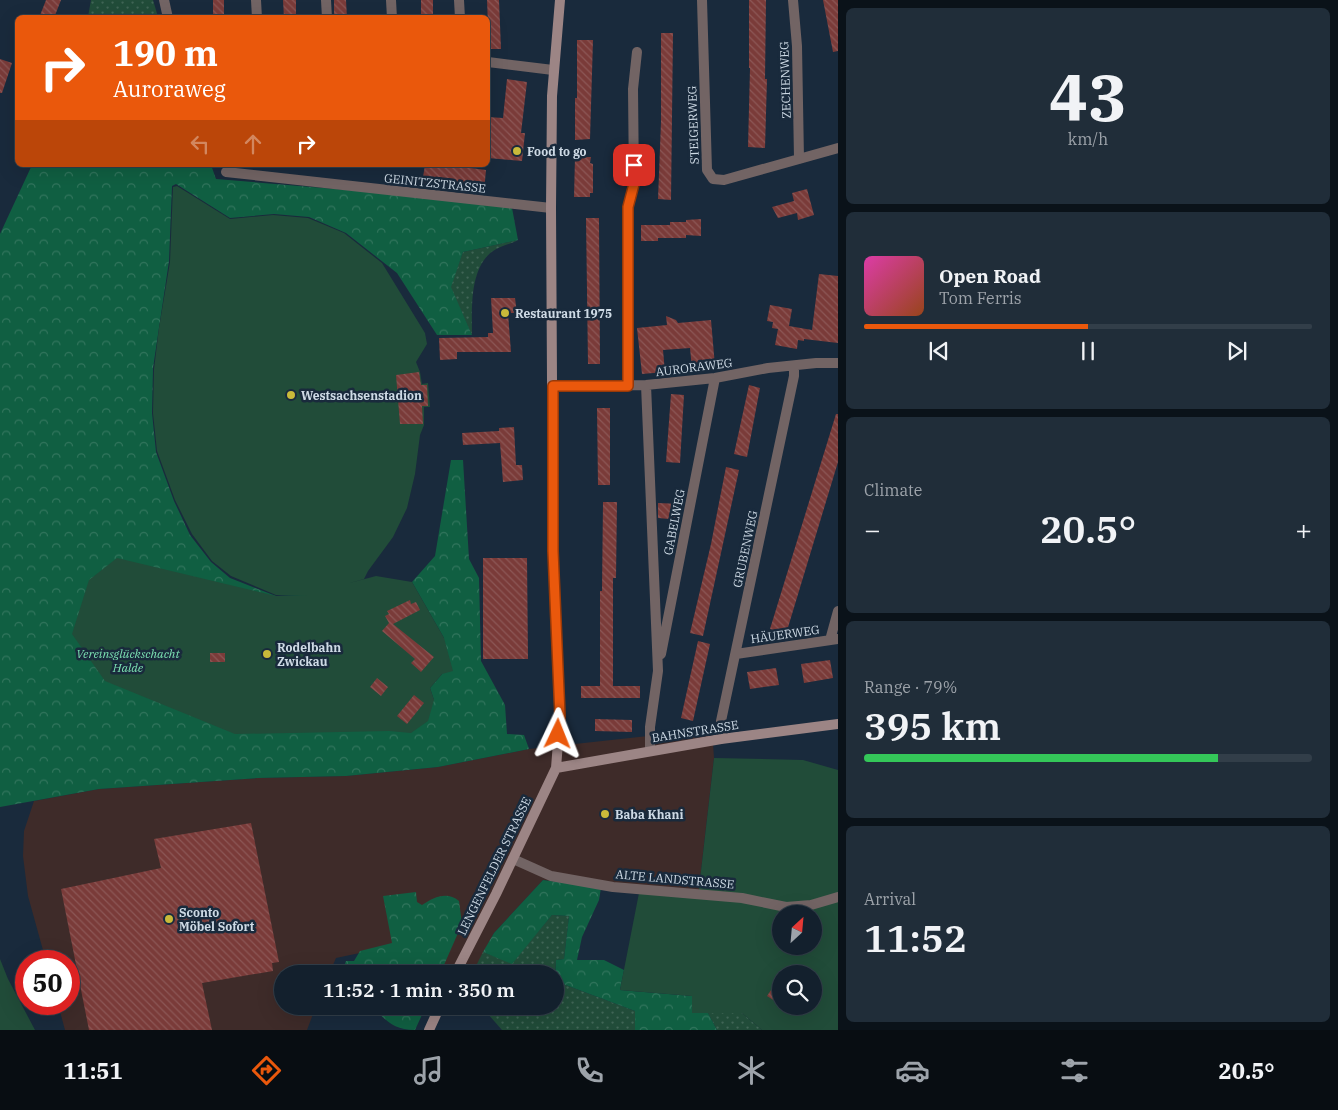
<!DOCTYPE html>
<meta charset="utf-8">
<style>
body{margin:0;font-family:"IBM Plex Serif",serif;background:#202d39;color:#f1f3f6;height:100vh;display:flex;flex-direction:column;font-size:19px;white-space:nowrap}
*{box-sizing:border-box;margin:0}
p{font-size:16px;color:#9da3aa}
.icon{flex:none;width:28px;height:28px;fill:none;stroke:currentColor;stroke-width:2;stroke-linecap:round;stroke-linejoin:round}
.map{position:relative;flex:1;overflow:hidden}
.side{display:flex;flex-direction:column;gap:8px;padding:8px;background:#0a1219;width:500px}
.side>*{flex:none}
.top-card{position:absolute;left:15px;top:15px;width:475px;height:152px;border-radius:8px;box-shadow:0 5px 20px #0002,0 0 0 1px #323e49;background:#ea580c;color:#fff;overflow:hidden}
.needle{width:32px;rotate:26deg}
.tools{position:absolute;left:772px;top:905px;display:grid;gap:10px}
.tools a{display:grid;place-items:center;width:50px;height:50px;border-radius:50%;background:#13202d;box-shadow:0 5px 20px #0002,0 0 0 1px #323e49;font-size:25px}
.speed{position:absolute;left:15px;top:950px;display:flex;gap:10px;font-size:25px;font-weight:700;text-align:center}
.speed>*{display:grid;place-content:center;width:65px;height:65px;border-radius:50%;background:#13202d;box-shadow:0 5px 20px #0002,0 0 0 1px #323e49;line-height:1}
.speed .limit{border:8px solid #d22;background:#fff;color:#111}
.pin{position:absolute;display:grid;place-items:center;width:42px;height:42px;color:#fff;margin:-21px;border-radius:10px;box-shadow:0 2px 8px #0006}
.me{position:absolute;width:55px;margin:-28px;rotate:2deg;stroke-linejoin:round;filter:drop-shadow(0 0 4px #0008)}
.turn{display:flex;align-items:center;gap:18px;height:105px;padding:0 15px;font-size:22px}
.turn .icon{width:65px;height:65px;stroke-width:2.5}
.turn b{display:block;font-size:35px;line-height:42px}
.lanes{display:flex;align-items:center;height:48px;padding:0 15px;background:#0003;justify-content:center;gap:25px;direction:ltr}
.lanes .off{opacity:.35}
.big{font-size:38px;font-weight:600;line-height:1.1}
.side .widget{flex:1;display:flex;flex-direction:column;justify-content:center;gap:8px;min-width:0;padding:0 18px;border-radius:8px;background:#202d39}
.side .dial{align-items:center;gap:0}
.dial b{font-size:65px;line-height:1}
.song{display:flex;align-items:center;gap:15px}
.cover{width:60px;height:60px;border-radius:8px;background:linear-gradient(135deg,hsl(320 70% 55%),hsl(20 70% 35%))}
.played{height:5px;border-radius:2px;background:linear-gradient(90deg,#ea580c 50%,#323e49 50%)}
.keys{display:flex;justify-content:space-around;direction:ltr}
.heat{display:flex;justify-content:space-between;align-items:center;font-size:28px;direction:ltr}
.charge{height:8px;border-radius:4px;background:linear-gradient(90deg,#34c759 79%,#323e49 0)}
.trip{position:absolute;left:274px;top:965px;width:290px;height:50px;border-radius:25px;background:#13202d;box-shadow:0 5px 20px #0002,0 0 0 1px #323e49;font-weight:600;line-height:50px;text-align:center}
.dock{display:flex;height:80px;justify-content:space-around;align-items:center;background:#080d12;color:#9da3aa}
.dock .icon{width:35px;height:35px}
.dock .on{color:#ea580c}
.dock b{font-size:22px;color:#f1f3f6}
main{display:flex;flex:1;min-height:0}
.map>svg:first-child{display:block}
.commercial{fill:#3e2b29}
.grass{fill:url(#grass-dots)}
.forest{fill:url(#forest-crowns)}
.green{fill:#214c39;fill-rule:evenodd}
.building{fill:url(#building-back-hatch)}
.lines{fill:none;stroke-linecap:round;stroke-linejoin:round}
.street{stroke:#726464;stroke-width:10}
.secondary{stroke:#9c8585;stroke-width:10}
.route-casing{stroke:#983908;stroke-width:12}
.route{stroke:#ea580c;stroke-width:9}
.poi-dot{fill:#c9ba3a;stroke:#192a3c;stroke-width:2}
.labels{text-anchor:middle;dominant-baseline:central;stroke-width:5;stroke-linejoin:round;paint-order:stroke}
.street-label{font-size:12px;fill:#cedae5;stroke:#192a3c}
.poi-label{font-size:12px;font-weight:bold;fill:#cedae5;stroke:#192a3c;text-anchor:start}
.park-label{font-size:12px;font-style:italic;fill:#7ce2b3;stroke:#192a3c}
</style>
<main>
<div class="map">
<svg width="838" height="1030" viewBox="0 0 838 1030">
<defs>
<pattern id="grass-dots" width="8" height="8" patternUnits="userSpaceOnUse" patternTransform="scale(1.25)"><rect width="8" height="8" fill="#214c39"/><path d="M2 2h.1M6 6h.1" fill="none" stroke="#406556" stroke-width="1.8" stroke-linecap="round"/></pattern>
<pattern id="forest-crowns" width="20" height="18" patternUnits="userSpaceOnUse" patternTransform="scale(1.25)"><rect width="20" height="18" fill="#105f42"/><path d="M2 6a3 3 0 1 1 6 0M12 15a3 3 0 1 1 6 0" fill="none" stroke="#32755d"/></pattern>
<pattern id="building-back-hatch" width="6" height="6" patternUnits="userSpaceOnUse" patternTransform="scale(1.25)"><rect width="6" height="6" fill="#7a3b39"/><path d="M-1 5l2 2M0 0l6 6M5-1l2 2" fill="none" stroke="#8c5756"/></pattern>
</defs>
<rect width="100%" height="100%" fill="#192a3c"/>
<path class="commercial" d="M712,729L714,758L698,897L639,893L543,880L494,933L472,974H443L393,946L336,958L329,974H282V1006H316L307,1030H65L58,1004H69V961H46L28,896L23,856L24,831L34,801L99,789L258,778L346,776L438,767L529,749Z"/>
<path class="grass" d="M91,0H153L158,17H88Z
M518,240C511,244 500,246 493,251C469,268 472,309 472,335L450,287L463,252Z
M552,915L569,916L564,959L556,960L555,977V974H472L483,952L512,963Z
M555,981L635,1011V1030H502L481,1006H555Z
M708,1013H742L762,1030H717Z"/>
<path class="forest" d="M32,165H211L216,179L384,193L512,208L518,240L463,252L451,287L472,335H437L397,273L346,233L309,217L274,214L230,218L176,184L172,186L169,261L153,368L152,413L156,452L174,501L190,535L211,562L230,578L276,596L310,595L434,700L430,688L442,674L444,638L412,582L435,556L451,460H463L469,559L479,578L481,661L505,705L507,734L524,735L529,749L438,767L346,776L258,778L99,789L0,807V234Z
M543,880L601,888L599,900L582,937L577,960H604L624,970L620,990L692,996V1013H708L717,1030H635V1011L555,981L556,960L564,959L569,916L552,915L512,964L483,952L494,933Z
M416,892L417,902L422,905C434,897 447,891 459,901L462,924L440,974H341L346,961H354L360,951L392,943L383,896Z
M371,1006H426L415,1030C393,1030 386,1020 371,1006Z"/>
<path class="green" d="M177,186L230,219L273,215L308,218L344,233L382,263L425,333L427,344L416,362L420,372L422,384L428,383L430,407H424V425L420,435L415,474L407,508L393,537L368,571L364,579L346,584L376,576L412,582L444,638L453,671L442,674L430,688L434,700L428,721L411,733L389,731L235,734L105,681L72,634L89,580L117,558L276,596L307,595H276L231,576L212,561L192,534L175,500L157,451L153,413L154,369L159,328L170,262L173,187Z
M714,758L803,760L838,770V1030H762L742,1013H692V996L620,990L639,893L698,897ZM781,914H814V946H781ZM781,974H814V1006H781Z
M0,959L8,979L35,1030H0Z"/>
<path class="building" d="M46,0H61L54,18H39Z
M213,0H224V18H213Z
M283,0H296V18H284Z
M334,0H346L347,18H334Z
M421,0H433V18H421Z
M487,0H499L501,49H489Z
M749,0H766L765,79H767L765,148L748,147L750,68H749Z
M823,0H838V51L833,52Z
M661,33H673L671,200L658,199L661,122Z
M577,40H593L590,139L575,140V98H577Z
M0,59L12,63L2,93H0Z
M507,79L527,82L521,133H525L522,161L488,158V117L503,118Z
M575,157H591L590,163L593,164V193H590V197H574Z
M425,165H448L486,170L484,191L422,183Z
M807,189L814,215L798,220L797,213L778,218L772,207L794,201L792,193Z
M586,218H599L600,364H588Z
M701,219V236L686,235V238H658V241H641V225H670V222H686V220Z
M819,274L838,276V343L804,339V341L798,340L797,349L775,345L778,329L772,328L773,322L767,321L770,305L792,309L789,326L812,330Z
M491,298H515L517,313H508L511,352H457V359L440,360L439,338L488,337V333H493Z
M666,316L676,320L678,323L711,320L715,366L692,369L690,348L663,350L665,372L642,374L637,328L667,325Z
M419,372L421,385H427L428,406H422L423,424H400L396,375Z
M749,385L760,388L747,457L734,454Z
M671,394L684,395L680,463L666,462Z
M597,408H610V485H598Z
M836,414H838V462L786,634L770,629Z
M514,427L516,465H522L523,480L503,482L500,443L463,445L462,433L499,431V428Z
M726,467L739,470L703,636L690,633L711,544Z
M603,502H617L616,578H613V686H640V698H581V686H600V591H602Z
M658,503L681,504L680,520L658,518Z
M483,558H527L528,659H483Z
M410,600L411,604L416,602L420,610L393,624L434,657L421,672L411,663L415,659L382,631L389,623L385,616L389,614L387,611Z
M698,641L710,644L693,721L681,718Z
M210,653H225V662H210Z
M830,660L833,678L804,683L801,664Z
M776,668L779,685L750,689L747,672Z
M377,678L388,687L381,696L370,687Z
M414,695L424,703L407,724L397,716Z
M595,719L632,720V732L595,731Z
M251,823L279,962L272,963L273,971L202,983L212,1030H89L61,889L161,868L154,839Z
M781,975V998L778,1003L767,996Z"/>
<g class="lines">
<path class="street" d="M164,0L168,18
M256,0L257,18
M326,0L327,18
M391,0L392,18
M459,0L460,18
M702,0L707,170L713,179L724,180L838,148
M793,0L797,46L799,159
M488,62L553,70
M226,172L551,208
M646,385L658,671L650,727V751
M553,386L646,385L715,378L768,368L816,363H838
M628,386V207L634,184L633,89L637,52
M830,640L838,611
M661,654L715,378
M736,654L838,639
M721,739V721L794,376V366
M513,859L551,876L613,887L742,898L786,907L811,905L838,897"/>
<path class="secondary" d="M556,768L721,739L838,724
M455,974L496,894L556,768L560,717L553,551L551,208L552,96L560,0
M429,1030L440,1006"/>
</g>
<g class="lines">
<g class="route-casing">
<path id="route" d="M558,734L560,716L553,551V386H628V207L634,184V165"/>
</g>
<use href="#route" class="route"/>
</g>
<g class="poi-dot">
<circle cx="517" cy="151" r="5"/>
<circle cx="505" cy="313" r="5"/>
<circle cx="291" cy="395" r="5"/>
<circle cx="267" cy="654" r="5"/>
<circle cx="605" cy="814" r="5"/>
<circle cx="169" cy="919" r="5"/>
</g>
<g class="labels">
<g class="street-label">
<text transform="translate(785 80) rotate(-92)">ZECHENWEG</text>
<text transform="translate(693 125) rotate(-92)">STEIGERWEG</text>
<text transform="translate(435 183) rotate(6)">GEINITZSTRASSE</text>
<text transform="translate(694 367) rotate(-7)">AURORAWEG</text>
<text transform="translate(674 522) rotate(-79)">GABELWEG</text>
<text transform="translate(745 549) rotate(-78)">GRUBENWEG</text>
<text transform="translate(785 634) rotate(-8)">HÄUERWEG</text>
<text transform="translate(695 731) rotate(-9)">BAHNSTRASSE</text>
<text transform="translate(494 866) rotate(-64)">LENGENFELDER STRASSE</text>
<text transform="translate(675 879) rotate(5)">ALTE LANDSTRASSE</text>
</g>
<g class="poi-label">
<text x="527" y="151">Food to go</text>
<text x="515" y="313">Restaurant 1975</text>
<text x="301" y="395">Westsachsenstadion</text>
<text x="277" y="647">Rodelbahn<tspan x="277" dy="14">Zwickau</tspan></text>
<text x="615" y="814">Baba Khani</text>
<text x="179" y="912">Sconto<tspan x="179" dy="14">Möbel Sofort</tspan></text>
</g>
<g class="park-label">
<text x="128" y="653">Vereinsglückschacht<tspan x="128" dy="14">Halde</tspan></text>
</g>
</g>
</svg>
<div class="tools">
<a><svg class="needle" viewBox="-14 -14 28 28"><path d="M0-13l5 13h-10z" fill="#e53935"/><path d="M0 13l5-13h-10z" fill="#9da3aa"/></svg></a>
<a><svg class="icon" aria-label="search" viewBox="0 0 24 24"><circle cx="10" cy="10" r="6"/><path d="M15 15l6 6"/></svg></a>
</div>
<div class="speed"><div class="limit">50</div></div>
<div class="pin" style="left:634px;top:165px;background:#d93025"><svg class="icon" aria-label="arrive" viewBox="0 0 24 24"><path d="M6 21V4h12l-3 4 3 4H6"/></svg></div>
<svg class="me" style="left:558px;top:734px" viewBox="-20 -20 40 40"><path d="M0-17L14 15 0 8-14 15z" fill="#ea580c" stroke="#fff" stroke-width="4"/></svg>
<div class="trip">11:52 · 1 min · 350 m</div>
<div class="top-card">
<div class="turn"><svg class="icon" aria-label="right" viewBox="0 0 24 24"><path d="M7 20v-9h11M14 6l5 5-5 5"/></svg><div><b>190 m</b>Auroraweg</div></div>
<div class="lanes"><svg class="icon off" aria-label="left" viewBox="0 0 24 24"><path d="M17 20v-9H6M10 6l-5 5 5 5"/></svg><svg class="icon off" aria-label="ahead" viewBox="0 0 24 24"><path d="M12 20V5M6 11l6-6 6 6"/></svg><svg class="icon" aria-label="right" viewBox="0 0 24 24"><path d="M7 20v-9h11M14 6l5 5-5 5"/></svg></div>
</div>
</div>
<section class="side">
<div class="widget dial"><b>43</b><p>km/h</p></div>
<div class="widget">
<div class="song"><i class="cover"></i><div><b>Open Road</b><p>Tom Ferris</p></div></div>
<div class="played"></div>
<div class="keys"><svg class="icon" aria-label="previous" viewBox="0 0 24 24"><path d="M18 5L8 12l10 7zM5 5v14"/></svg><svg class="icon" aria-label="pause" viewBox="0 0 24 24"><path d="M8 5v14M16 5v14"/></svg><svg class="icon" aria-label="next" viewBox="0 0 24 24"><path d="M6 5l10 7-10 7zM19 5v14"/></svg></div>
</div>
<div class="widget"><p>Climate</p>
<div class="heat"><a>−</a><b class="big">20.5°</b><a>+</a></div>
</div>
<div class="widget"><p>Range · 79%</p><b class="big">395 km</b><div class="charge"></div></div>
<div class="widget"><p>Arrival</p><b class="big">11:52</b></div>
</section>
</main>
<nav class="dock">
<b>11:51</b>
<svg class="icon on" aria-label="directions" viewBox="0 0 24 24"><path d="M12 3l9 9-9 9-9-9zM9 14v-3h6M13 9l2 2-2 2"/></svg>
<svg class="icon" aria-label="music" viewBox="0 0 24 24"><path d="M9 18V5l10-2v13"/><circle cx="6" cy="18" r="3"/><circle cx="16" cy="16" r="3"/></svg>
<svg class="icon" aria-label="phone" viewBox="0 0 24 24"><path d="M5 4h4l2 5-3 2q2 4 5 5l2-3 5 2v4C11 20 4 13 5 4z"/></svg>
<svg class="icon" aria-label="climate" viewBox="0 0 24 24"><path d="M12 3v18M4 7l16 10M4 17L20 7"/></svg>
<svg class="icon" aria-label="car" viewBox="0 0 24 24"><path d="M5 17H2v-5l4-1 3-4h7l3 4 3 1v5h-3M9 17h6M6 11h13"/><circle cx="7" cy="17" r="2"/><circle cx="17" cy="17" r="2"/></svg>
<svg class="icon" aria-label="filters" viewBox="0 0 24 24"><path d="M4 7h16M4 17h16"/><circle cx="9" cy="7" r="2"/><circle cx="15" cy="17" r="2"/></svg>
<b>20.5°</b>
</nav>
